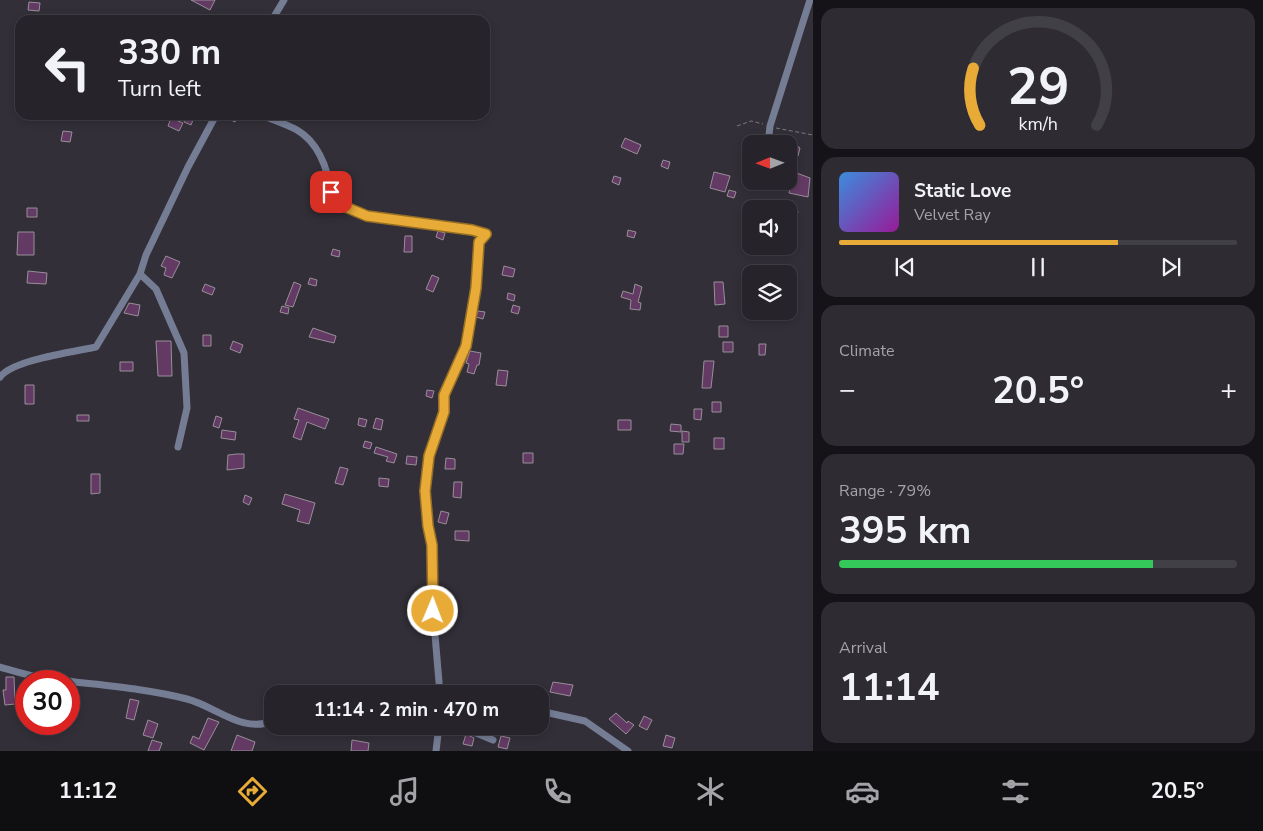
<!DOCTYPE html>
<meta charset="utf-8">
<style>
body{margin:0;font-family:"Nunito Sans",sans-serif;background:#2e2b32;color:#f1f3f6;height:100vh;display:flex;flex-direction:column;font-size:19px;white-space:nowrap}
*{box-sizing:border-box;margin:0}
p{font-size:16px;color:#a4a4a8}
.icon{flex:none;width:28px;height:28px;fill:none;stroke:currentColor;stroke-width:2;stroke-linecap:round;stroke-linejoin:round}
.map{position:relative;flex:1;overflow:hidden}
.side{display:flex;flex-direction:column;gap:8px;padding:8px;background:#151317;width:450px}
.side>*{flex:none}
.top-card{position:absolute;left:15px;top:15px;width:475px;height:105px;border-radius:15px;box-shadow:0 2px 8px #0003,0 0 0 1px #424047;background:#26232a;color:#f1f3f6;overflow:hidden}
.needle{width:32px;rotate:269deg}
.buttons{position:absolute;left:742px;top:135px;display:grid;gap:10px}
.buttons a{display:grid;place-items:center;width:55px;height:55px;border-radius:10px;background:#26232a;box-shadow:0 2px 8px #0003,0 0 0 1px #424047;font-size:25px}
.speed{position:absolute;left:15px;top:670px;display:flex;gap:10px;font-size:25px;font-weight:700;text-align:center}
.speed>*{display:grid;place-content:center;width:65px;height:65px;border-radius:50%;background:#26232a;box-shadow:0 2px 8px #0003,0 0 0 1px #424047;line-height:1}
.speed .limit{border:8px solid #d22;background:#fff;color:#111}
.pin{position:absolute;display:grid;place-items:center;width:42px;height:42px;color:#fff;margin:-21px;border-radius:10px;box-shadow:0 2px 8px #0006}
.me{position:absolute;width:55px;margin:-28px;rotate:1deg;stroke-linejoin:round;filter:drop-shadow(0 0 4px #0008)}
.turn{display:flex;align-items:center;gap:18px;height:105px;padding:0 20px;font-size:22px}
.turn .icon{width:65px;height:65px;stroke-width:2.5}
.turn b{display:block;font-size:35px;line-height:42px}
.big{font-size:38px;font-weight:700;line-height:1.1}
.side .widget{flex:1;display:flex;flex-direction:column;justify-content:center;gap:8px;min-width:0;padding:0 18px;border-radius:15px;background:#2e2b32}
.side .dial{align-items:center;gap:0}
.dial svg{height:130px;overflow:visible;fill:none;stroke:#424047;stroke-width:7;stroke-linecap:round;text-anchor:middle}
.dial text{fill:#f1f3f6;stroke:none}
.song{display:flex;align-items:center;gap:15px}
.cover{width:60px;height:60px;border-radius:8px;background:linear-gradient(135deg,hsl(210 70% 55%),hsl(300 70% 35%))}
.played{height:5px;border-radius:2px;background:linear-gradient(90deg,#e8ab37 70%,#424047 70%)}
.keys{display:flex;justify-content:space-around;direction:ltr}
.heat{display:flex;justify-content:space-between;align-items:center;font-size:28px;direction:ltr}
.charge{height:8px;border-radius:4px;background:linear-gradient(90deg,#34c759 79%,#424047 0)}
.trip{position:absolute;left:264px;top:685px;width:285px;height:50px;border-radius:15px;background:#26232a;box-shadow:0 2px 8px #0003,0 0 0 1px #424047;font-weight:700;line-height:50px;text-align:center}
.tabs{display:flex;height:80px;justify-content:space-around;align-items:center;background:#0f0e11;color:#a4a4a8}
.tabs .icon{width:35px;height:35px}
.tabs .selected{color:#e8ab37}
.tabs b{font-size:22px;color:#f1f3f6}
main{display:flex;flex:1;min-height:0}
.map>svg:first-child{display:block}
.building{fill:#633a64;stroke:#988f98}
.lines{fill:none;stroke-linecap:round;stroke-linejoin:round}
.path{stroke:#7b7880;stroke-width:1;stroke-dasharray:4 2.5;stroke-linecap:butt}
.minor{stroke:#757d95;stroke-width:7}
.route-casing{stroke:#976f24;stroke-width:12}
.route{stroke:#e8ab37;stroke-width:9}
</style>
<main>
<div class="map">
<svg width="813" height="751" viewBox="0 0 813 751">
<rect width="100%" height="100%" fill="#322f38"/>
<path class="building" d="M191,0H215L210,10Z
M29,2L40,3L39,11L28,10Z
M186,115H195L191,125L184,122Z
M221,115H238L235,122Z
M171,118L183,123L179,131L168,126Z
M63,131L72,132L70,142L61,141Z
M625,138L641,145L637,154L621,147Z
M791,142L800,148L798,156L789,151Z
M663,160L670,162L668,169L661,166Z
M714,172L730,176L725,192L710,188Z
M794,172L810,178L808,197L789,193Z
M614,176L621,178L619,185L612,182Z
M729,190L736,192L734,198L727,196Z
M27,208H37V217H27Z
M789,210L798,211L795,226L789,225Z
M628,230L636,232L634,238L627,236Z
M438,231L445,233L443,240L436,237Z
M18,232H34V255H17Z
M405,236H412V252H404Z
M333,249L340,251L339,257L331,255Z
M166,256L180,262L172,278L164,275L166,268L161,266Z
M504,266L515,269L513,277L502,275Z
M28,271L47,273L46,284L27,283Z
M432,275L439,278L433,292L426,289Z
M310,278L317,280L316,286L308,284Z
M294,282L301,285L293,307L285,305Z
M714,282H723L725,304L715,305Z
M205,284L215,288L212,295L202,291Z
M635,284L642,287L638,302L641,303L640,310L630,309L631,300L621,297L623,291L633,294Z
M508,293L515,295L514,301L507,299Z
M129,303L140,305L138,316L124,313Z
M513,305L520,307L518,314L511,312Z
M282,306L289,308L288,314L280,312Z
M478,311L485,312L483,319L476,317Z
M719,326H728V337H719Z
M313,328L336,336L334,343L309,337Z
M203,335H211V346H203Z
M156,341H171L172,376H158Z
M233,341L243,345L240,353L230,349Z
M723,342H733V352H723Z
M759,344H766L765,355H759Z
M470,351L481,353L479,365H477L474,374L467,372L469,364L466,363Z
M704,361H714L711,388H702Z
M120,362H133V371H120Z
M498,370L508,371L506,386L496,385Z
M25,385H34V404H25Z
M427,390L434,391L432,398L426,396Z
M712,402H721V412H712Z
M298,408L329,419L325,429L307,422L301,440L293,437L299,420L294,419Z
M694,409H702L701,420L694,419Z
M77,415H89V421H77Z
M216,416L222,418L219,428L213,426Z
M359,418L367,420L365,427L358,425Z
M376,418L383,420L381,430L373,428Z
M618,420H631V430H618Z
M671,424L681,425V432L670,431Z
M222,430L236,432L235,440L221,438Z
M682,431L689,432V442H682Z
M714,438H724V449H714Z
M365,441L372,443L370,449L363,447Z
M674,444H684L683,454H674Z
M376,447L397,454L394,463L386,461L388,457L374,453Z
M523,453H533V463H523Z
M237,454H244V468L227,470L228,455Z
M407,456L417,457L416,465L406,464Z
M446,458L455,459V469H445Z
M340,467L348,469L343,485L335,483Z
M91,474H100V493L91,494Z
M379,478L389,479L388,487L379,486Z
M454,482H462L461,498L453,497Z
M285,494L315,503L309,524L297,521L300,510L282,504Z
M245,495L252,498L249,505L243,502Z
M441,511L449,513L446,524L438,522Z
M455,531H469V541L455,540Z
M6,677H14L15,704L5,705L3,690H6Z
M553,682L573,685L570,696L550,692Z
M130,699L139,701L134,720L126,718Z
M616,713L627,723L628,721L634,725L626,734L609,719Z
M644,716L652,720L647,730L639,726Z
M208,718L219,722L204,750L190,743L193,736L199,739Z
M148,720L158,724L153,738L143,735Z
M487,726H509L506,734Z
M466,734L474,738L472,746L463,744Z
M237,735L255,742L252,751H231Z
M666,735L675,738L672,748L663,746Z
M501,736L510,738L507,749L498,747Z
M152,740L162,743L159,751H148Z
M352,740L369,743L368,751H351Z"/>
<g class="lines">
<path class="path" d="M737,126L751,121L763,124
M776,128L813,135"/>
<path class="minor" d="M272,20L284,0
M261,115C273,120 286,124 297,130C321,144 329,174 332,198L335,203L367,216L472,230L486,235L479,242L475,288L466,346L444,395V413L429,456L425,491L428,526L432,545L433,611L440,694
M768,144L770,126L810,0
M140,274L156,289L184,353L187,408L178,447
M0,377C13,360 73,352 96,347L140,274L146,255L188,167L216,115
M0,667C14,671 29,676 44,678C92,685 140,687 187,699C215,706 243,734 272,721
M540,711L585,721L628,751
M459,726L493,740
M436,751L439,726"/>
</g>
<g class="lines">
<g class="route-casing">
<path id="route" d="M331,192L334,202L367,216L472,230L486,234L479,242L476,288L466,346L444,395V412L429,456L425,491L428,526L432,545L433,611"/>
</g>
<use href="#route" class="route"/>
</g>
</svg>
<div class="buttons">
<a><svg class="needle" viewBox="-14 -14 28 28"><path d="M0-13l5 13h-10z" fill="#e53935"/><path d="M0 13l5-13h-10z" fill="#a4a4a8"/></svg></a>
<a><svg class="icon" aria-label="sound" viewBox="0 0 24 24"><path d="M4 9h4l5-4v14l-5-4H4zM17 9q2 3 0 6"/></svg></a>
<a><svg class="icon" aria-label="layers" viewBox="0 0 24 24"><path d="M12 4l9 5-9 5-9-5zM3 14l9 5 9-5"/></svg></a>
</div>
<div class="speed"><div class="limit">30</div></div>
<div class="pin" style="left:331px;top:192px;background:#d93025"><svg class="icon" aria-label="arrive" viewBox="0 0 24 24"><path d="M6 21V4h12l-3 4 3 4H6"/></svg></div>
<svg class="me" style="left:433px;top:611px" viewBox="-20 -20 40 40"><circle r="17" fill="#e8ab37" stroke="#fff" stroke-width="3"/><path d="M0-11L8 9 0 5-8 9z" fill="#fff"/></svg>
<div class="trip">11:14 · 2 min · 470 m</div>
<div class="top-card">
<div class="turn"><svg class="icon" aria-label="left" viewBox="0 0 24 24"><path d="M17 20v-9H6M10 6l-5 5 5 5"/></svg><div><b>330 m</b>Turn left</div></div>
</div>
</div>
<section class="side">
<div class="widget dial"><svg viewBox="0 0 100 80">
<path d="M14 69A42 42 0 1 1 86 69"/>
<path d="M14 69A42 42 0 0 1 10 34" stroke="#e8ab37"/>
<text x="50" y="56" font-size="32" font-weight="700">29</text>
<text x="50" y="72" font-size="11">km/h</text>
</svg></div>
<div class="widget">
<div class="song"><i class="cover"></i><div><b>Static Love</b><p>Velvet Ray</p></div></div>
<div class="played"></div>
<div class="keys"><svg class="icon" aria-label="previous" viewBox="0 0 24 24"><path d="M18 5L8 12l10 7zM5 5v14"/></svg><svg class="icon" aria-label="pause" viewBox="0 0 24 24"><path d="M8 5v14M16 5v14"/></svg><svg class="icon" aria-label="next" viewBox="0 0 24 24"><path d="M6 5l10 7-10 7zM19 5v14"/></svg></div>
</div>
<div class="widget"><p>Climate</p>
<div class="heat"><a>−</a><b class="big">20.5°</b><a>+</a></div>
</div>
<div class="widget"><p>Range · 79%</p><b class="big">395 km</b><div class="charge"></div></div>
<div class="widget"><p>Arrival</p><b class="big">11:14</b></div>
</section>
</main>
<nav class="tabs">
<b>11:12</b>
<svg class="icon selected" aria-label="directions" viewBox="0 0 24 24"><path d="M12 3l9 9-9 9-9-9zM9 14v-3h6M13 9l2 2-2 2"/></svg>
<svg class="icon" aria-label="music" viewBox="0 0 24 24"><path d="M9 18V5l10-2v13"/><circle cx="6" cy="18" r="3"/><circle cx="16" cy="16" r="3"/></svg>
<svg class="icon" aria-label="phone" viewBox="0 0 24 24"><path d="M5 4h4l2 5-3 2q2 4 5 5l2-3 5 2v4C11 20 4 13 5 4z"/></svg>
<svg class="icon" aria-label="climate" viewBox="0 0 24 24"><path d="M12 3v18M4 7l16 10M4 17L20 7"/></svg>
<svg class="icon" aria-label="car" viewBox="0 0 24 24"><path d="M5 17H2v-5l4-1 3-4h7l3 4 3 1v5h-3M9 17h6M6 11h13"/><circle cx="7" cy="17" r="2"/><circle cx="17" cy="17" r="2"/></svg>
<svg class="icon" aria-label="filters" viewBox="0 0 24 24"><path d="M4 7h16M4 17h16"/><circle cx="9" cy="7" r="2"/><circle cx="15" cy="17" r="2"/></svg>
<b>20.5°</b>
</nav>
